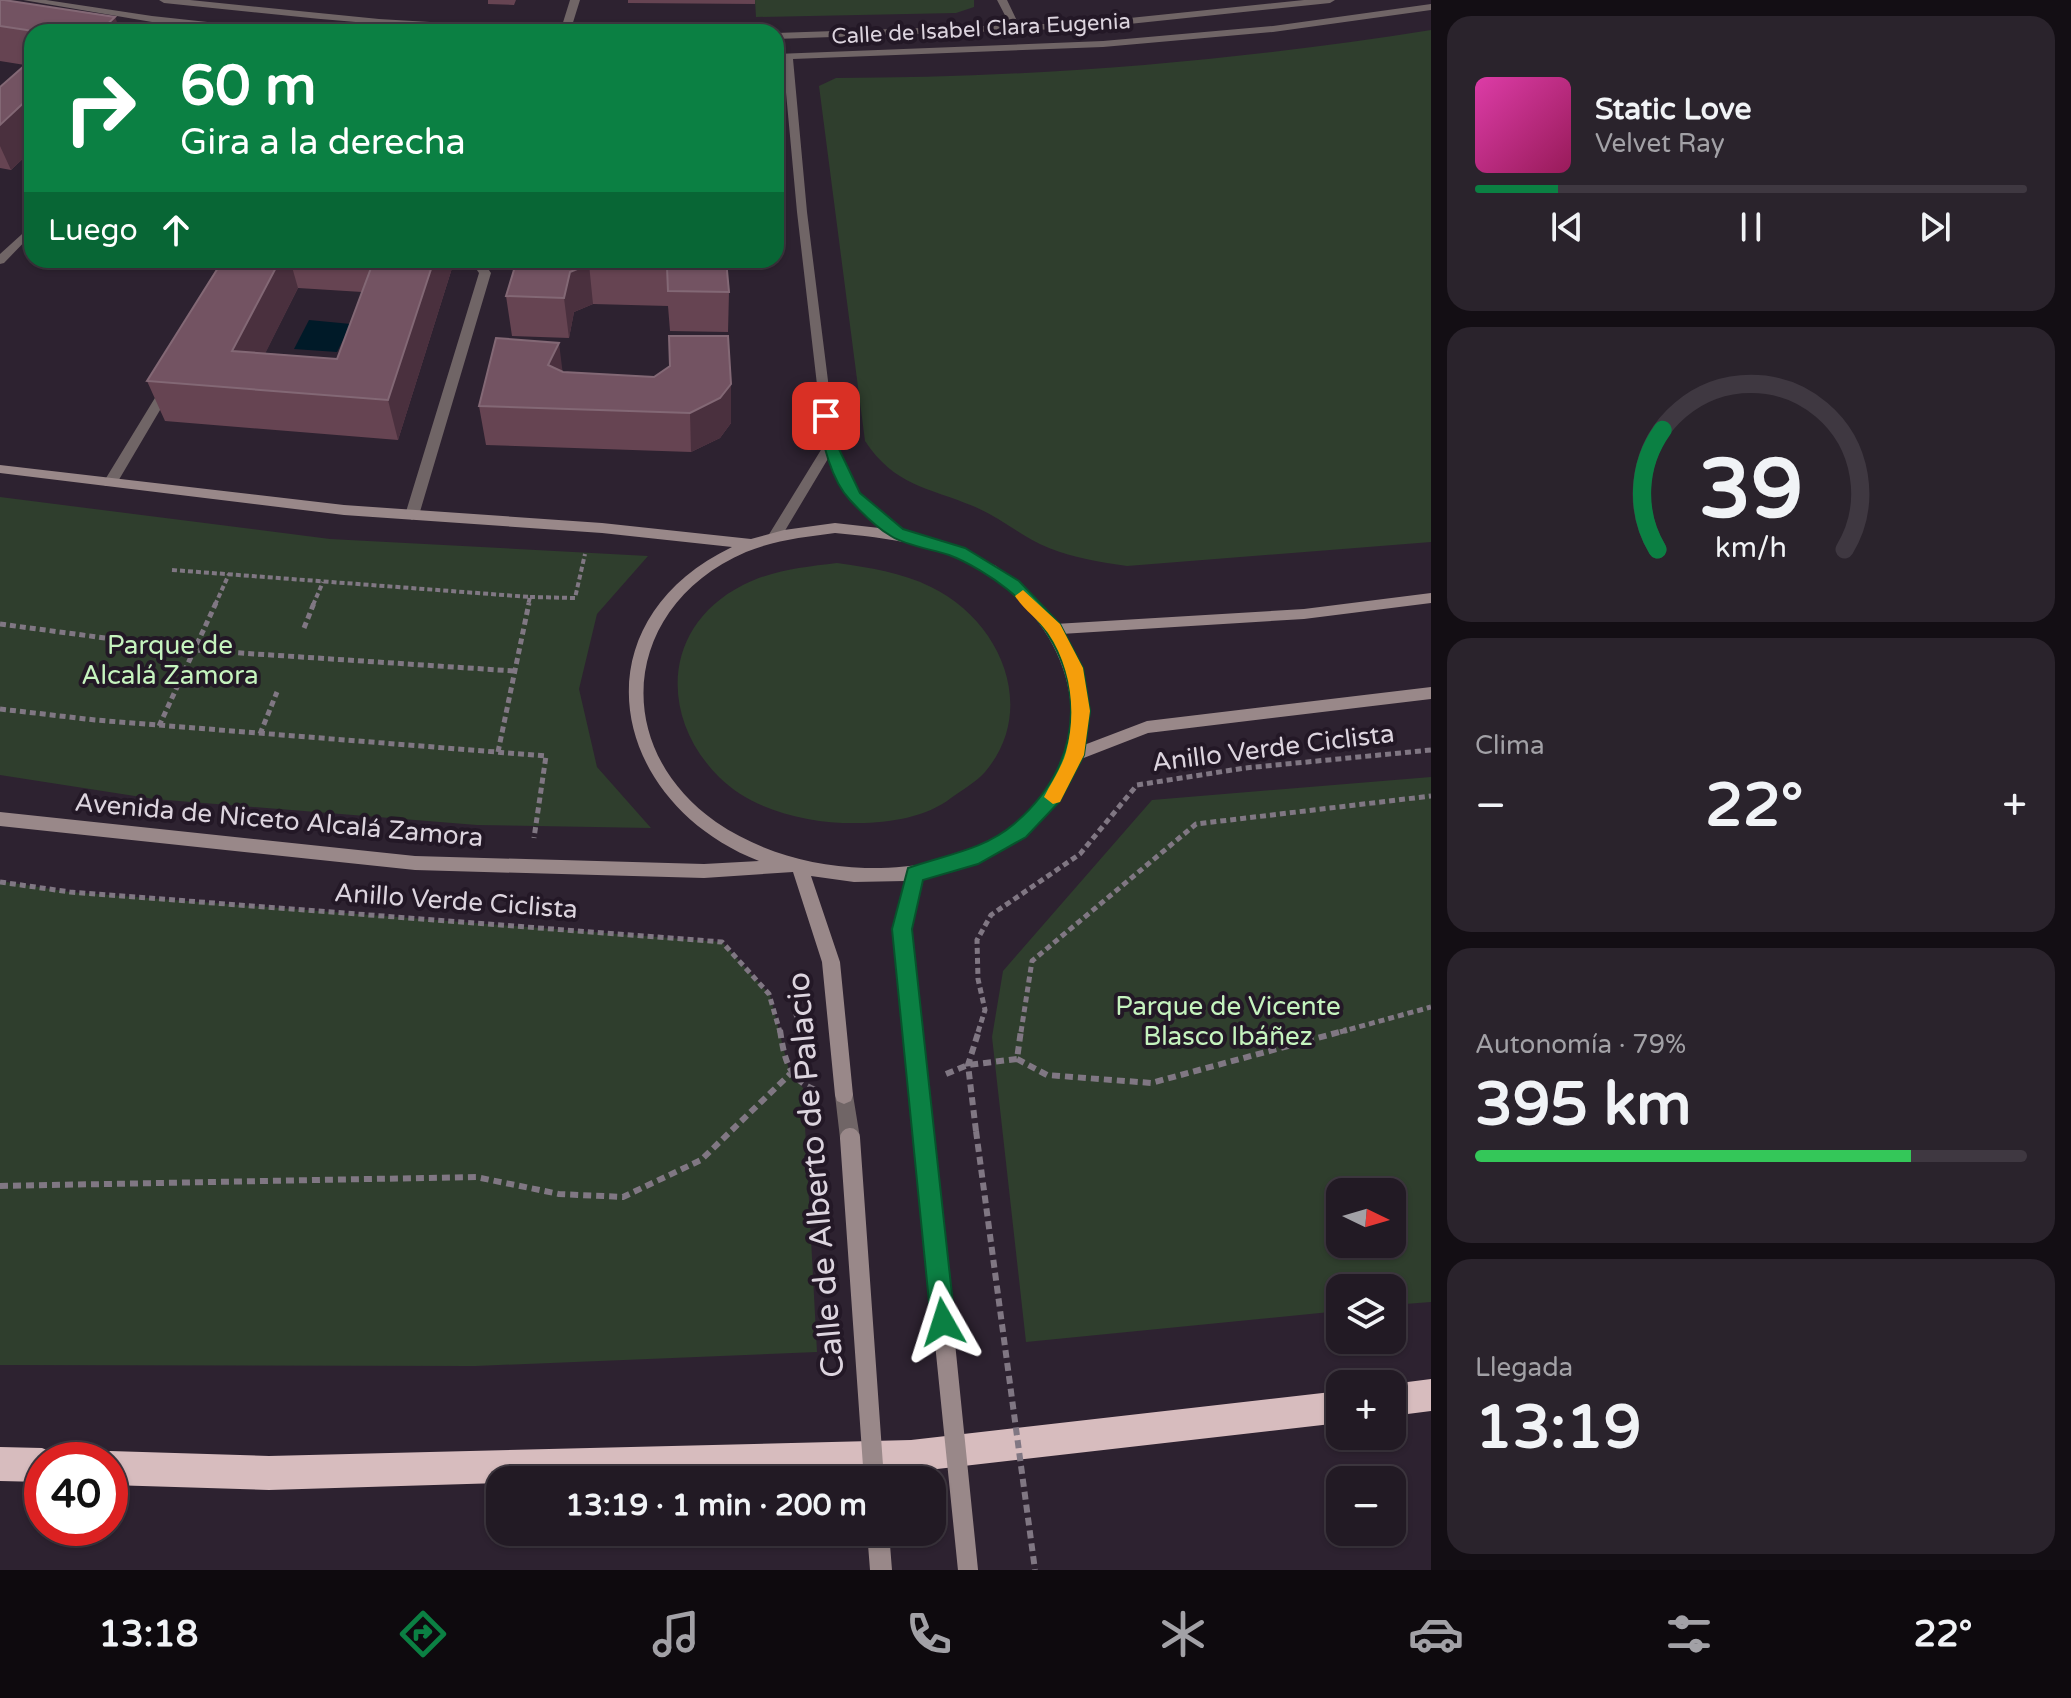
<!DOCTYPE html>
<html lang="es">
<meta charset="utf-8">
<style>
body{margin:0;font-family:"Varela Round",sans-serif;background:#2a232c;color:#f1f3f6;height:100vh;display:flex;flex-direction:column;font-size:30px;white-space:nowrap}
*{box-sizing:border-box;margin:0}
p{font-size:26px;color:#a2a1a6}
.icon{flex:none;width:44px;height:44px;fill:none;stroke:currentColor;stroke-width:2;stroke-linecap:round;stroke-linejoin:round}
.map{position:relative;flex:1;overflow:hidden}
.drawer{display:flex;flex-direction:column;gap:16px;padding:16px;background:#130e14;width:640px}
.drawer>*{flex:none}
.guide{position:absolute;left:24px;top:24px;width:760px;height:244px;border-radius:24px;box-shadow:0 2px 6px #0004,0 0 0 2px #3f3841;background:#0b8043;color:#fff;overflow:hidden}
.needle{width:52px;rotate:95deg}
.buttons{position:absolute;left:1326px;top:1178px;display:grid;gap:16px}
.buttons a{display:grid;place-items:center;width:80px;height:80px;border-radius:16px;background:#221a24;box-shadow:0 2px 6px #0004,0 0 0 2px #3f3841;font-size:40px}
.speed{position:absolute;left:24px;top:1442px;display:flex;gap:16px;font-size:40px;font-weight:700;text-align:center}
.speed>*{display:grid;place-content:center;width:104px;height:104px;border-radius:50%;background:#221a24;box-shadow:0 2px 6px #0004,0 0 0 2px #3f3841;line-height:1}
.speed .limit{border:12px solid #d22;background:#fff;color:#111}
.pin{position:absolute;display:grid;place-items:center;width:68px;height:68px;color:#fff;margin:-34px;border-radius:16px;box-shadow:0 4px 12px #0006}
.me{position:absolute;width:88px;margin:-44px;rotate:354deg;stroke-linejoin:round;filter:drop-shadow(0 0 6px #0008)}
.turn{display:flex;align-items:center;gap:28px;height:168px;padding:0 24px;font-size:36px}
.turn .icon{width:104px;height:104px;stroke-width:2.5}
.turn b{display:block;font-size:56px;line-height:68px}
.then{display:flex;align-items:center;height:76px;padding:0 24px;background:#0003;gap:16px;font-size:30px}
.big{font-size:60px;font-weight:700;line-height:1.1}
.drawer .card{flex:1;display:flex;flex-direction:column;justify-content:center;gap:12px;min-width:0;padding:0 28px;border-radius:24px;background:#2a232c}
.drawer .dial{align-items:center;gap:0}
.dial svg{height:208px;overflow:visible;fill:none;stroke:#3f3841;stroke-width:7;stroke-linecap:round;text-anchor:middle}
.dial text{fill:#f1f3f6;stroke:none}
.song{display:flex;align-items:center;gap:24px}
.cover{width:96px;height:96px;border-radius:12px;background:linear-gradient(135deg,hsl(320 70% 55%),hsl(330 70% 35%))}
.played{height:8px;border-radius:4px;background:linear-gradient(90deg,#0b8043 15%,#3f3841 15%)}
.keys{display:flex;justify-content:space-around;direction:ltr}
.heat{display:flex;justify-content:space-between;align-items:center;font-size:44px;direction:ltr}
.charge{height:12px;border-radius:6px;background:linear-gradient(90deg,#34c759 79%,#3f3841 0)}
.trip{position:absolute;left:486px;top:1466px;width:460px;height:80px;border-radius:24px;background:#221a24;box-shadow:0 2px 6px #0004,0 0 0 2px #3f3841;font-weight:700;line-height:80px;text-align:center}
.dock{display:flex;height:128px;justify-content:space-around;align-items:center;background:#0e0a0e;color:#a2a1a6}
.dock .icon{width:56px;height:56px}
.dock .on{color:#0b8043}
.dock b{font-size:36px;color:#f1f3f6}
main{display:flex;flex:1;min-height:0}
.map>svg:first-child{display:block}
.green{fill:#2f3e2d;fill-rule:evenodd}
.water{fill:#001a28}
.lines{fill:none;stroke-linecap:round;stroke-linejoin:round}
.path-far2{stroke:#807783;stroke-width:4;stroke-dasharray:5 3;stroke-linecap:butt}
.path-far1{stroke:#807783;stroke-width:5;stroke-dasharray:6 4;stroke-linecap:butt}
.path{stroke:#807783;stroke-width:6;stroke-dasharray:8 5;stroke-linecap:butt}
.lane{fill:#706566;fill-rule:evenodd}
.street{fill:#706566;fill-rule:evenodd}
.secondary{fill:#998889;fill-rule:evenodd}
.highway{fill:#d7bcbe;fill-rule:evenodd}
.path-bridge{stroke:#807783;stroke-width:6;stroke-dasharray:8 5;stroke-linecap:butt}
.secondary-bridge{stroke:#998889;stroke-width:20}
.wall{fill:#664452;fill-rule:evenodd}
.shaded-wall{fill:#4a303e}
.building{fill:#735362;stroke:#836875;stroke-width:2}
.route{fill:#0b8043;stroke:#07532c;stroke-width:2}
.slow{fill:#f59e0b}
.labels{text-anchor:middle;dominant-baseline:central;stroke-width:8;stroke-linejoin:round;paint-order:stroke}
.far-street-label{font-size:22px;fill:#dcd4de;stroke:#231826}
.park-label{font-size:26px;fill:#c5f3be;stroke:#231826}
.street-label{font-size:26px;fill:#dcd4de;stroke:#231826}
.near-street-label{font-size:32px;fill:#dcd4de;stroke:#231826}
</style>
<main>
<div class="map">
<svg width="1431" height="1570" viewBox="0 0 1431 1570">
<rect width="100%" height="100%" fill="#2d2230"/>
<path class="green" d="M755,0H974V7L956,13L756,17Z
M1431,30V542L1127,566C1100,562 1074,558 1049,548C1022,537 1000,517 973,506C927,487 895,486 865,441L819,86L836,78C1035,78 1235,61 1431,30Z
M0,497L330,539L648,556L597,614L579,689L597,767L651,828L477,825L154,799L0,775Z
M837,563C870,568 901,572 931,587C1000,620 1039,708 985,772C976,782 962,790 951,798C927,817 889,823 859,823C812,824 754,812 719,777C659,717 662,626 743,585C773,570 804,567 837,563Z
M1431,777V1302L1392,1305V1288H1340V1311L1026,1342L992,1037L1003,971L1152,800ZM1392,1192V1244H1340V1192Z
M0,881L70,892L722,942L770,995L790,1074L803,1088L817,1352L475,1366L0,1365Z"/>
<path class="water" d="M309,320L351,324L337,352L294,349Z"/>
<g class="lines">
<path class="path-far2" d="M172,570L530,597L528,605
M530,597L575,598L585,554
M215,605L229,574
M313,605L323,582"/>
<path class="path-far1" d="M0,624L195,650L514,671
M304,628L314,603
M0,709L95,720L546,756L534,838
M159,726L216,603
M260,734L277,692
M498,752L529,603
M0,882L70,892L722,942L769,994L780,1032
M795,1011L801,1032
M978,1032L985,1010L978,979L977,940L991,915L1080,854L1137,785L1245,768L1431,750
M1021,1032L1032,961L1196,824L1431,796
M1340,1032L1431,1007"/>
<path class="path" d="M780,1030C784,1057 788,1080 816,1090
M801,1030L806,1048
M1017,1059L1047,1075L1151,1083L1347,1030
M946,1074L968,1065L1017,1059L1021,1030
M976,1131L968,1065L979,1030
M0,1186L476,1177L559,1194L623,1197L701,1160L790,1074"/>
<path class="lane" d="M470,260H482L491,273L419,515L412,520L405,515L479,273Z
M167,384L173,388L117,483L115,486H105L103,483L161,388Z"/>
<path class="street" d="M23,0H46L152,16L272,29L277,32H246L152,22Z
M159,0H190L379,19L547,29L552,32C422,32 293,16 164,3Z
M570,0H580L570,32H560Z
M997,0H1007L1019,25L1091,22L1304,0H1335L1330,3L1091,28L776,39V33L1010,25Z
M1431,4V10L1273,32L1103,47L793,59L807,212L836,445L859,493L904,533L902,536H892L849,499L829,457L780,539H770L768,536L824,445L797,212L783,60H776V54L1103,41L1273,26Z
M32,225V234L4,263L0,264V254Z
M918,1076L925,1079L927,1085L934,1136L931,1143L924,1145L917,1143L914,1136L909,1085L911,1079Z
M844,1086L851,1089L853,1095L860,1138L857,1145L850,1147L843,1145L840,1138L835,1095L837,1089Z"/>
<path class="secondary" d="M0,465L344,505L602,523L751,539L784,530L835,523L897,530L948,543L996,566L1026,590L1055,624L1304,609L1431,593V603L1304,619L1061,634C1082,669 1091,705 1084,745L1147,721L1431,687V699L1148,733L1081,759C1050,829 997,866 922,879L911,929L927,1085L925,1091L918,1094L911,1091L909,1085L893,929L905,881L854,882L811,876L840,962L853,1095L851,1101L844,1104L837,1101L835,1095L822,962L793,872L704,878L415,870L0,826V812L415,856L704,864L759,861C609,802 574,623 732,547L602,533L344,515L0,473ZM835,533C888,538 940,544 985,573C1089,640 1107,773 993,839C955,862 909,869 865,868C812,866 760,852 716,822C607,745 624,604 746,552C775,540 805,537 835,533Z
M867,1532H889L892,1570H870Z"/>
<path class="highway" d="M1431,1379V1411L1392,1416V1384Z
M1340,1391V1423L911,1472L500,1480V1483L269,1490L110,1485V1460H97L110,1451L269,1456L911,1440Z
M0,1447L42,1448L54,1453L56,1460H42V1482L0,1481Z"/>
<path class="path-bridge" d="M976,1131L1035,1570"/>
<path class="secondary-bridge" d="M924,1136L968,1570
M850,1138L874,1480"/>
</g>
<path class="wall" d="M0,0L121,32H32V150L11,170L0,168V87L25,65L0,61Z
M488,0H516L514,5L488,4Z
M628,0H755V4L628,3Z
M223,260H452L453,265L398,440L165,421L147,381ZM298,288L362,292L337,359L265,353Z
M517,260H726L729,292L728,332L670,331L668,306L593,304L574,312L569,338L512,336L506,296Z
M563,372L731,384V423L720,438L691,452L486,445L479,406Z"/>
<path class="shaded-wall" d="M115,17L121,32H99Z
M32,95V150L11,170L0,146V125Z
M280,260H290L298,288L247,390L232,351Z
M434,260H452L453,265L398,440L388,400Z
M589,264L593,304L574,312L569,338L564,298L570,272Z
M559,343L564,383L548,365Z
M731,384V423L720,438L691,452L690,413Z"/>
<path class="building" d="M0,0H4L115,17L99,32H40L0,26Z
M227,29L252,32H224Z
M32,59V95L0,125V87Z
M223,260H280L232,351L337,359L374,260H434L388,400L147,381Z
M517,260H726L729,292L668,291L667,267L589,264L570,272L564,298L506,296Z
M669,336H728L731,384L720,398L690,413L479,406L496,338L559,343L548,365L563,372L654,377L670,366Z"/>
<path class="route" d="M826,411L833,416L837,445L860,493L903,529L965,548L1019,581L1060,624L1083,668L1090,711L1084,755L1060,801L1026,837L978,864L923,880L912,929L955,1322L951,1331L943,1334L935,1331L931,1322L892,929L908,868C944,855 984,850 1014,824C1094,756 1088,655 1007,589C992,577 968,562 949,555C931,549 907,546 891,536C877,528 861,512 850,500C831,480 822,442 819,416Z"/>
<path class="slow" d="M1023,590L1060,624L1083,668L1090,711L1084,755L1060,802L1053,804L1044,797C1051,783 1062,767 1066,752C1077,712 1071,667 1048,633C1038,619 1024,610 1015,596Z"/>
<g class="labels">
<g class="far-street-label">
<text transform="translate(981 29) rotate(-3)">Calle de Isabel Clara Eugenia</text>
</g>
<g class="park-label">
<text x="170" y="645">Parque de<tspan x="170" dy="30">Alcalá Zamora</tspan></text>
<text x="1228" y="1006">Parque de Vicente<tspan x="1228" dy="30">Blasco Ibáñez</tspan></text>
</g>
<g class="street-label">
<text transform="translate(1273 748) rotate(-7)">Anillo Verde Ciclista</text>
<text transform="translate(279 820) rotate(5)">Avenida de Niceto Alcalá Zamora</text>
<text transform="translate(456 901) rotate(4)">Anillo Verde Ciclista</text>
</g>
<g class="near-street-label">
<text transform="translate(816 1175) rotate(-95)">Calle de Alberto de Palacio</text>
</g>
</g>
</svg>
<div class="buttons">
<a><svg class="needle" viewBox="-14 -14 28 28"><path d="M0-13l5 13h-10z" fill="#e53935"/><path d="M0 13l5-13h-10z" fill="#a2a1a6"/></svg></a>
<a><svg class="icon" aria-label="layers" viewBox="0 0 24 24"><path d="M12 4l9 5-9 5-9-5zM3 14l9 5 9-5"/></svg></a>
<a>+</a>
<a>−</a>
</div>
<div class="speed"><div class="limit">40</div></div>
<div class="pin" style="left:826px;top:416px;background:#d93025"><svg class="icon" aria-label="arrive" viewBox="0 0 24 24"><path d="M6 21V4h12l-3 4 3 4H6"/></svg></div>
<svg class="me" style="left:943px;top:1322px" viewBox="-20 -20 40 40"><path d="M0-17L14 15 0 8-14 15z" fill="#0b8043" stroke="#fff" stroke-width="4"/></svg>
<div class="trip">13:19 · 1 min · 200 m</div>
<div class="guide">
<div class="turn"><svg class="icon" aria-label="right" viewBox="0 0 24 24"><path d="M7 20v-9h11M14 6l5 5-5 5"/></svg><div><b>60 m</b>Gira a la derecha</div></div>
<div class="then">Luego<svg class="icon" aria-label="ahead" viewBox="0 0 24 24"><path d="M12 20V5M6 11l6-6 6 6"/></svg></div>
</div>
</div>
<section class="drawer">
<div class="card">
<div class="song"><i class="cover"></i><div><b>Static Love</b><p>Velvet Ray</p></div></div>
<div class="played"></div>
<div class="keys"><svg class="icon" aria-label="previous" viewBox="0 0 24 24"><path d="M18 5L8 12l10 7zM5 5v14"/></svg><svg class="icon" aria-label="pause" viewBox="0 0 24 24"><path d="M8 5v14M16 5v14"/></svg><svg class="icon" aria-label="next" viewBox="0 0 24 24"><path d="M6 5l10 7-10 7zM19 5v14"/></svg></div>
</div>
<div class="card dial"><svg viewBox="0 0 100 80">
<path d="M14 69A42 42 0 1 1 86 69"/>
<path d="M14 69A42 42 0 0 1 16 23" stroke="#0b8043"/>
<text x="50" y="56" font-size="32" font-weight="700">39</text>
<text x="50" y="72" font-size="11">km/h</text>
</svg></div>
<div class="card"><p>Clima</p>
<div class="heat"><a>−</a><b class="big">22°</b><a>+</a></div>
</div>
<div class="card"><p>Autonomía · 79%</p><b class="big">395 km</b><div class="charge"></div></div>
<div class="card"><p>Llegada</p><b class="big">13:19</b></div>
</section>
</main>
<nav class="dock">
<b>13:18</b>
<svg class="icon on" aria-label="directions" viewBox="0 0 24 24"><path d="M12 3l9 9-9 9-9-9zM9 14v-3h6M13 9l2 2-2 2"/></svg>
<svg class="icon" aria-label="music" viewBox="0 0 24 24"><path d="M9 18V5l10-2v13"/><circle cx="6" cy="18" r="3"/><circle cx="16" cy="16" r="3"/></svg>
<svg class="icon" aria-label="phone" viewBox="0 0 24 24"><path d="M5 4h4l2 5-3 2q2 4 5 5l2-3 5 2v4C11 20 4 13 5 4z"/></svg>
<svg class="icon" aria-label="climate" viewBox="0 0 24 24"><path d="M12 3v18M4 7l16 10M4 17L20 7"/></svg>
<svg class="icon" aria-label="car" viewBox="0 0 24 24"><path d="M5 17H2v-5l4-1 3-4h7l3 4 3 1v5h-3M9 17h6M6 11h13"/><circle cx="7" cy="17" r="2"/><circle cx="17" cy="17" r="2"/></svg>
<svg class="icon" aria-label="filters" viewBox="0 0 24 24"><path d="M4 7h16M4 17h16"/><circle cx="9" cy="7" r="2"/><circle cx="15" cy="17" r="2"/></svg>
<b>22°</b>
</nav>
